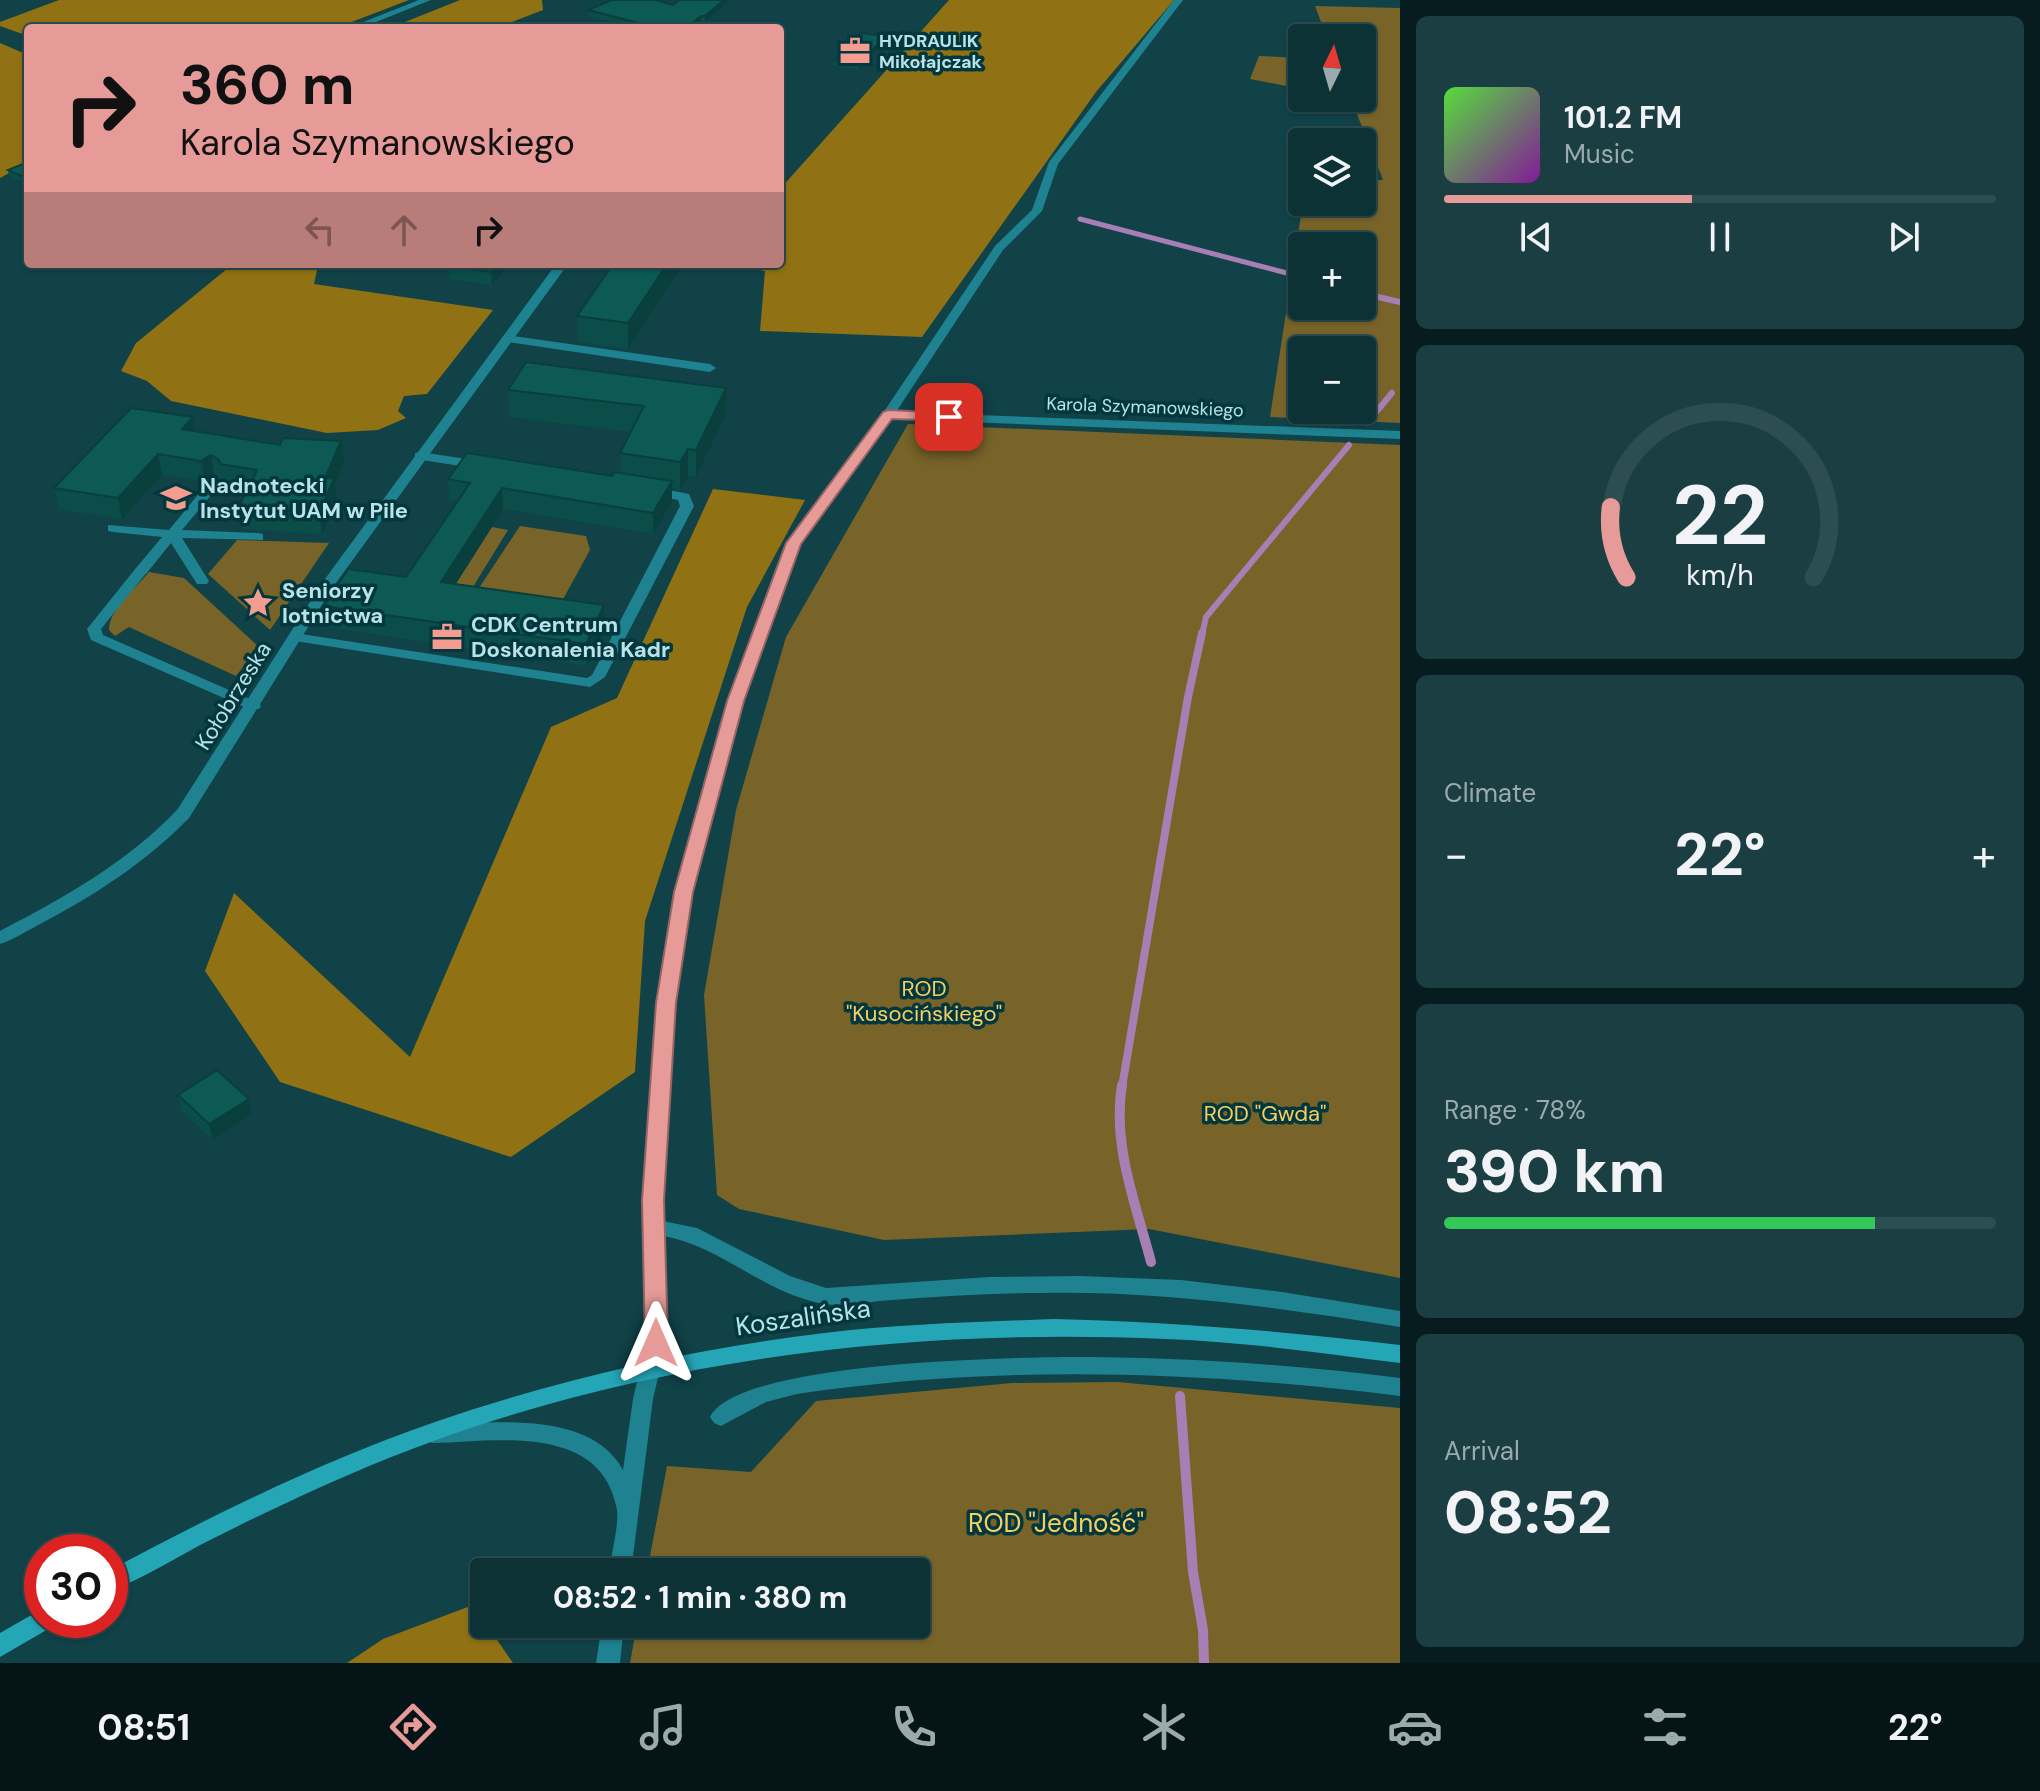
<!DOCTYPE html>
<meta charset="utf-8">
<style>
body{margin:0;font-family:"DM Sans",sans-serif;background:#1a3e42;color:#f1f3f6;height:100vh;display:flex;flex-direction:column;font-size:30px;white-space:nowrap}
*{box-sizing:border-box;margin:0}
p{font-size:26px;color:#9aaaad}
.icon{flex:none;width:44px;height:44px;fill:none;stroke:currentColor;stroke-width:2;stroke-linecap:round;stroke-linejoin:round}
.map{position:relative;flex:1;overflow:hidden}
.panel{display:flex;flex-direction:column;gap:16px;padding:16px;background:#071c1e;width:640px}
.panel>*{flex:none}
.top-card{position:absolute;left:24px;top:24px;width:760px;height:244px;border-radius:8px;box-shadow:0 2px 6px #0004,0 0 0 2px #2c4d51;background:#e69b98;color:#111;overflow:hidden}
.needle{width:52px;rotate:5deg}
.fabs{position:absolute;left:1288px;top:24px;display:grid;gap:16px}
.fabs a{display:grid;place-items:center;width:88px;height:88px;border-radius:8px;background:#0c3236;box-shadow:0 2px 6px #0004,0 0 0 2px #2c4d51;font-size:40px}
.speed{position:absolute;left:24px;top:1534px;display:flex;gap:16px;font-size:40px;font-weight:700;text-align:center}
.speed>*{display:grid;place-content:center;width:104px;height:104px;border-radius:50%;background:#0c3236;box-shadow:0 2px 6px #0004,0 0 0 2px #2c4d51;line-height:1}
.speed .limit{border:12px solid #d22;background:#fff;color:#111}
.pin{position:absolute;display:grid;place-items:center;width:68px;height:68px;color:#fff;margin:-34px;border-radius:16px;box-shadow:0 4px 12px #0006}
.me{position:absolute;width:88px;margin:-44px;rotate:0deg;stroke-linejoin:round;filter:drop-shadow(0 0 6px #0008)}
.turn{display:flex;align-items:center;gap:28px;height:168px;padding:0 24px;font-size:36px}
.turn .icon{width:104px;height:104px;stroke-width:2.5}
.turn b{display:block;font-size:56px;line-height:68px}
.lanes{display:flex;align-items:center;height:76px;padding:0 24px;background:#0003;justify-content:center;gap:40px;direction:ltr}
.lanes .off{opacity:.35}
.big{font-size:60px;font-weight:800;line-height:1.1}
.panel .tile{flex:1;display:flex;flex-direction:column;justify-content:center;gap:12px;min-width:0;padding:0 28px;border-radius:12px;background:#1a3e42}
.panel .dial{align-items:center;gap:0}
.dial svg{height:208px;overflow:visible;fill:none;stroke:#2c4d51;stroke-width:7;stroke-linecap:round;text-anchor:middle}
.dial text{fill:#f1f3f6;stroke:none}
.song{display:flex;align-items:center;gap:24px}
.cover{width:96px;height:96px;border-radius:12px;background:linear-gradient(135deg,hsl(110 70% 55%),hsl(290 70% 35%))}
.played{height:8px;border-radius:4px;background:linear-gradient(90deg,#e69b98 45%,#2c4d51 45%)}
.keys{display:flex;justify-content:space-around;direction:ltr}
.heat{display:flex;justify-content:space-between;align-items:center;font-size:44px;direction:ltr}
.charge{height:12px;border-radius:6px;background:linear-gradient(90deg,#34c759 78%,#2c4d51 0)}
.trip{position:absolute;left:470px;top:1558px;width:460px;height:80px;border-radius:8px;background:#0c3236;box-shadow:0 2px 6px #0004,0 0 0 2px #2c4d51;font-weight:800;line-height:80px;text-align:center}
.tabs{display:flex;height:128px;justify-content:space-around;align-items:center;background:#051416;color:#9aaaad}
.tabs .icon{width:56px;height:56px}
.tabs .current{color:#e69b98}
.tabs b{font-size:36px;color:#f1f3f6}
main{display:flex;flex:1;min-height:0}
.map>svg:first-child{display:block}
.green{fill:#786329;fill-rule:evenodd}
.forest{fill:#907113}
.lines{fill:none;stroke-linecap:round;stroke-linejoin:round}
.stream-far3{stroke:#a87fb4;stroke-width:5}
.stream-far2{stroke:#a87fb4;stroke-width:6}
.stream-far1{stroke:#a87fb4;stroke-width:8}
.stream{stroke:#a87fb4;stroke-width:10}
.lane{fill:#1e8290;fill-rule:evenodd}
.street{fill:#1e8290;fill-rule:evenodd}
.secondary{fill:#25a6b7;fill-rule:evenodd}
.wall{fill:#0b4d49}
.shaded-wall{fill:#093f3c}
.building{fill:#0d5a55;stroke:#093f3c;stroke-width:2}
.route{fill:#e69b98;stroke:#966563;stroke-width:2}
.labels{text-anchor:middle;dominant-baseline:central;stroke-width:7;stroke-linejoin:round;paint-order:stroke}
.far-poi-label{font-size:18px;font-weight:bold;fill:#bae2e9;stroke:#02373e;text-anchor:start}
.far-street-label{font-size:18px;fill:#bae2e9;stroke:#02373e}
.poi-label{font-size:22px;font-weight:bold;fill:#bae2e9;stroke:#02373e;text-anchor:start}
.street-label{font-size:22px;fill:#bae2e9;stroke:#02373e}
.park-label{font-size:22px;fill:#f7ce62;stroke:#02373e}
.near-street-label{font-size:26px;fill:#bae2e9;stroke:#02373e}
.near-park-label{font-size:26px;fill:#f7ce62;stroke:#02373e}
</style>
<main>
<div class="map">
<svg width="1400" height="1663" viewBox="0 0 1400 1663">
<rect width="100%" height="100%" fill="#104248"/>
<path class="green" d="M1315,6L1400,8V423L1270,417L1303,202H1362V180H1383L1351,99L1348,98H1362V38H1327ZM1302,246H1362V306H1302ZM1302,350H1362V410H1302Z
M1259,56L1302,58V89L1250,79Z
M908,424L1400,445V1278L1149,1229L884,1240L739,1209L717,1195L704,995L736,810L786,637Z
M520,526L586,536L590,550L561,603L477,591Z
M492,527L508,530L468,595L445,601Z
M237,540L329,543L270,630L208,574Z
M149,572L184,578L259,647L236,676L129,627L115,636L109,630C109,609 136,588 149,572Z
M1118,1382L1400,1408V1663H630L637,1624H916V1572H647L667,1466L751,1472L816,1401L1012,1383Z"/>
<path class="forest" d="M59,0H409L336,28H28V36L0,26V22Z
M460,0H542L543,10L496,28H390Z
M949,0H1174L1096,92L922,337L760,331L765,271L728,264H780V189Z
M0,43L28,55V163L0,178Z
M233,264H336L345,269L317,270L314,284L493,310L427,394L404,396L398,411L406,418L378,430L327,433L171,401L147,381L121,371L136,343Z
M713,489L805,500L747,607L645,921L635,1072L511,1157L280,1082L205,971L234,893L410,1057L551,727L617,698Z
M473,1605L513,1663H347L383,1639Z"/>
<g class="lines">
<path class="stream-far3" d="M1080,219L1302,277"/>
<path class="stream-far2" d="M1374,296L1400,302
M1367,423L1392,393
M1202,635L1206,617L1349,445"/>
<path class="stream-far1" d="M1122,1087L1188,697L1202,633"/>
<path class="stream" d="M1122,1085C1112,1145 1136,1205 1151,1262
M1180,1396L1193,1572L1203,1630L1204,1663"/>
<path class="lane" d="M506,335L710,364L716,368L710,372L502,341V337Z
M420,452L480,461L486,465L480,469L415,459V453Z
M653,487L689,494L694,506L605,677L590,687L295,641L288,637L295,633L587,678L592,675L680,506L678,500L648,494L646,491Z
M141,567L148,571L101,629L103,635L259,703L261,706L259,709H249L91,640L87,629L136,568Z
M1066,1357C1178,1357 1289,1364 1400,1378V1396C1200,1371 997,1364 797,1394L766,1402L721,1426L714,1423L710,1417C737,1362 1005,1358 1066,1357Z"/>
<path class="street" d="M419,0H431L361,28H348Z
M1174,0H1183L1058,164L1042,211L1003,250L896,412L1400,431V439L891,419L801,543L742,701L691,892L675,1003L663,1221L697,1228L790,1276L826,1288L989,1277L1080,1276L1181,1280L1282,1292L1400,1311V1327C1281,1308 1164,1291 1044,1293C993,1293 942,1296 892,1300C871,1301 845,1307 825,1304C766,1295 721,1246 664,1236L666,1343L653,1399L631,1572H609C611,1555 619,1526 617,1510C602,1423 497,1441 433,1443L425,1441L422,1434L425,1427L433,1425C491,1423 590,1409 623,1470L633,1399L646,1343L643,1200L657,1003L675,892L728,701L787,543L883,413L995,246L1032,210L1049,162Z
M556,264H568L333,587L189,818C146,862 98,893 44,922C30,929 15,939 0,944V931C65,897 126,863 177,810L322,583Z
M215,479L221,483L182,530L258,533L263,534V540L182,538L209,581L207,584H197L171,543L146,574H136L134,571L136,568L162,537L113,532L108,531V525L169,530L210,480Z
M602,1624H624L620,1663H596Z"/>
<path class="secondary" d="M1053,1319C1170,1322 1284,1331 1400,1345V1363C1322,1353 1245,1342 1166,1339C921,1328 671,1356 439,1439C361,1467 286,1502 212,1539C178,1556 145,1578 110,1591V1570C215,1514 322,1461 435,1422C560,1379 692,1349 824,1333C900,1324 977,1322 1053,1319Z
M42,1609V1620H53L50,1628L0,1657V1633Z"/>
</g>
<path class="wall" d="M730,0L705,22L701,21L693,28H634L588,16V10L673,5Z
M885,36V42L859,70L833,66L834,60Z
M28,162V184L9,176L8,170Z
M450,264H508L492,285L449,279L448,266Z
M679,271L628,349L578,342L577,316Z
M726,388V414L696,477L688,476L680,490L672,488V502L653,534L503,509L455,584L605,627L587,666L327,627L324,606L406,577L457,501L449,500L448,479L612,476L621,473L620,453L631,432L509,417L508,390Z
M193,417L195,431L344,462L335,483L337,500L322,534L242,529L238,508L248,489L223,485V480L214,476L205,482L162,475L122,519L59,509L54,488Z
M178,1095L252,1114L213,1140L181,1111Z"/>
<path class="shaded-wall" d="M724,0H730L705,22V16Z
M701,16V21L693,28H686Z
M885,36V42L859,70L860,64Z
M497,264H508L492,285L491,272Z
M667,264H679V271L628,349V323Z
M726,388V414L696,477V450Z
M193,417L196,438L182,429Z
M341,441L344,462L335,483L337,500L322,534L319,513L325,478Z
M688,449V476L680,490V462Z
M158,454L162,475L122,519L118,498Z
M211,455L214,476L205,482L201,461Z
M672,481V502L653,534V513Z
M502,488L503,509L443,604L441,582Z
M604,605L605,627L587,666L586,644Z
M249,1099L252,1114L213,1140L209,1124Z"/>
<path class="building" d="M612,0H656L673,5L679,0H724L705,16H701L686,28H642L646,25L588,10Z
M860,33L885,36L860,64L834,60Z
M28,162V179L8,170Z
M450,264H497L491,272L448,266Z
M613,264H667L628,323L577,316Z
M526,362L726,388L696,450L688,449L680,462L620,453L644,406L508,390Z
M131,408L193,417L182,429L280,445L283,438L341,441L325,478L334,479L319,513L238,508L257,470L220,464L219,460L211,455L201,461L158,454L118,498L54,488Z
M467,453L612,476L614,472L672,481L653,513L502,488L441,582L604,605L586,644L324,606L348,569L406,577L470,483L448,479Z
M217,1070L249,1099L209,1124L178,1095Z"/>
<path class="route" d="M888,410L949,413L956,417L949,421L892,419L801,544L744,701L693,892L676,1003L664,1200L668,1343L664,1350L656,1353L648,1350L645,1343L642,1200L656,1003L674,892L727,701L786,543L883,412Z"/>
<defs>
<g id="office-bare" transform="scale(2.4)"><path d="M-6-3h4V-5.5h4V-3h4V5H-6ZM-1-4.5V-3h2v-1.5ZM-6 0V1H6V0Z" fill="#f59c90" stroke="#02373e" stroke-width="2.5" paint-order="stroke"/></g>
<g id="university-bare" transform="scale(2.4)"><path d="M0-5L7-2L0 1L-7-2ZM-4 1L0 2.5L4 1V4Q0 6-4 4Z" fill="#f59c90" stroke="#02373e" stroke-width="2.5" paint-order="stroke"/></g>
<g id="sight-bare" transform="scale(2.4)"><path d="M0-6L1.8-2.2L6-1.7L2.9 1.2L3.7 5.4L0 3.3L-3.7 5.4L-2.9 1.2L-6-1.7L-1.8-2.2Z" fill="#f59c90" stroke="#02373e" stroke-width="2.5" paint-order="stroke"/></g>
</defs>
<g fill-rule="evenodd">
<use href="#office-bare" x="855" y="51"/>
<use href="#university-bare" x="176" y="498"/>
<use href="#sight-bare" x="258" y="603"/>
<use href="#office-bare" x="447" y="637"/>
</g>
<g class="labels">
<g class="far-poi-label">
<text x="879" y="41">HYDRAULIK<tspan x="879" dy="21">Mikołajczak</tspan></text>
</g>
<g class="far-street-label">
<text transform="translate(1145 407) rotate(2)">Karola Szymanowskiego</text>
</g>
<g class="poi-label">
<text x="200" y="485">Nadnotecki<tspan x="200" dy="25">Instytut UAM w Pile</tspan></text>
<text x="282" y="590">Seniorzy<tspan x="282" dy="25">lotnictwa</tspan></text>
<text x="471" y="624">CDK Centrum<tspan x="471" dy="25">Doskonalenia Kadr</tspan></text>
</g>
<g class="street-label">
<text transform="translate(233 696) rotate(-58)">Kołobrzeska</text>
</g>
<g class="park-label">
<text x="924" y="988">ROD<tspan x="924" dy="25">"Kusocińskiego"</tspan></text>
<text x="1265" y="1113">ROD "Gwda"</text>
</g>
<g class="near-street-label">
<text transform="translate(803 1317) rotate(-8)">Koszalińska</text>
</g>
<g class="near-park-label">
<text x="1056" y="1523">ROD "Jedność"</text>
</g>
</g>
</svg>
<div class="fabs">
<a><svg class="needle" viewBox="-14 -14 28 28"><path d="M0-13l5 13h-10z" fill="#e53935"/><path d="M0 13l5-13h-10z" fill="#9aaaad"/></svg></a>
<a><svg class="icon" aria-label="layers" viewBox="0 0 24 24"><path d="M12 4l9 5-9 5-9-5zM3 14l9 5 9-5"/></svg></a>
<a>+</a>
<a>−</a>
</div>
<div class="speed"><div class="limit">30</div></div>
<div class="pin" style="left:949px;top:417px;background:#d93025"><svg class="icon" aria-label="arrive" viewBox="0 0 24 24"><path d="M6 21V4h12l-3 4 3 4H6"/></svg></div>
<svg class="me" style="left:656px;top:1343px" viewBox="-20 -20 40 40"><path d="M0-17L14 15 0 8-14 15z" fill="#e69b98" stroke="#fff" stroke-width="4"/></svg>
<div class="trip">08:52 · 1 min · 380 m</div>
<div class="top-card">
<div class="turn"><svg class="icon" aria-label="right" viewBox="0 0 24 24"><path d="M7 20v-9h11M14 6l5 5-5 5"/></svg><div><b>360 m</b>Karola Szymanowskiego</div></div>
<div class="lanes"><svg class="icon off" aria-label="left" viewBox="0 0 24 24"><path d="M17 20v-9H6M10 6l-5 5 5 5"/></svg><svg class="icon off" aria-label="ahead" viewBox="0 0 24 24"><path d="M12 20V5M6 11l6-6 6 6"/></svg><svg class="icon" aria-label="right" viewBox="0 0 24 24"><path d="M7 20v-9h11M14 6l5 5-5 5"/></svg></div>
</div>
</div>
<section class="panel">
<div class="tile">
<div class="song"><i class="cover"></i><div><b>101.2 FM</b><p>Music</p></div></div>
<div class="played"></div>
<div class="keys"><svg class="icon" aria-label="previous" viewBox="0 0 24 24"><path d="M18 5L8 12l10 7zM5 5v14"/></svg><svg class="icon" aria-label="pause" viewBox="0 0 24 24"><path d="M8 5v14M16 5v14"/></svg><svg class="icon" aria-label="next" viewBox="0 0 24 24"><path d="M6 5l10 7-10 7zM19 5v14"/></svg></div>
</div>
<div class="tile dial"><svg viewBox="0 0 100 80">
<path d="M14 69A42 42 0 1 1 86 69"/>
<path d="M14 69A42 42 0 0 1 8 42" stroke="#e69b98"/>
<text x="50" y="56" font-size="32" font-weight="700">22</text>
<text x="50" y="72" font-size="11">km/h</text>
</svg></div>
<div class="tile"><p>Climate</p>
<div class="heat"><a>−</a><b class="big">22°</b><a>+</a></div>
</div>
<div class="tile"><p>Range · 78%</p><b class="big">390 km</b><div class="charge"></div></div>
<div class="tile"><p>Arrival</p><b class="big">08:52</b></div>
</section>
</main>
<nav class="tabs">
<b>08:51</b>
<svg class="icon current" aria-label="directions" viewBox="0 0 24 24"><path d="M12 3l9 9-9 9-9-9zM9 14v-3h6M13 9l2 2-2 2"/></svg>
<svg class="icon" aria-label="music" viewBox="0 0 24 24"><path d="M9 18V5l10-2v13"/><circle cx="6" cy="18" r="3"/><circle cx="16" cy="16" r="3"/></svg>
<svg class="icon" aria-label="phone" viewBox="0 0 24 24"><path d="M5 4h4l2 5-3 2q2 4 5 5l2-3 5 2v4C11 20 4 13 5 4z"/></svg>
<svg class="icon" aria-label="climate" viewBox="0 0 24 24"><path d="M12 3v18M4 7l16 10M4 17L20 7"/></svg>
<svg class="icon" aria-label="car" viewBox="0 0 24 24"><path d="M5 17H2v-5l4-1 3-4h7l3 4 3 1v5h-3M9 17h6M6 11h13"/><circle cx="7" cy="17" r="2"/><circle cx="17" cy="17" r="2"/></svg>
<svg class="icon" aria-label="filters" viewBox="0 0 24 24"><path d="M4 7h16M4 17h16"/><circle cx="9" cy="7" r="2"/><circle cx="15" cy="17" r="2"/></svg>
<b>22°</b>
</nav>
